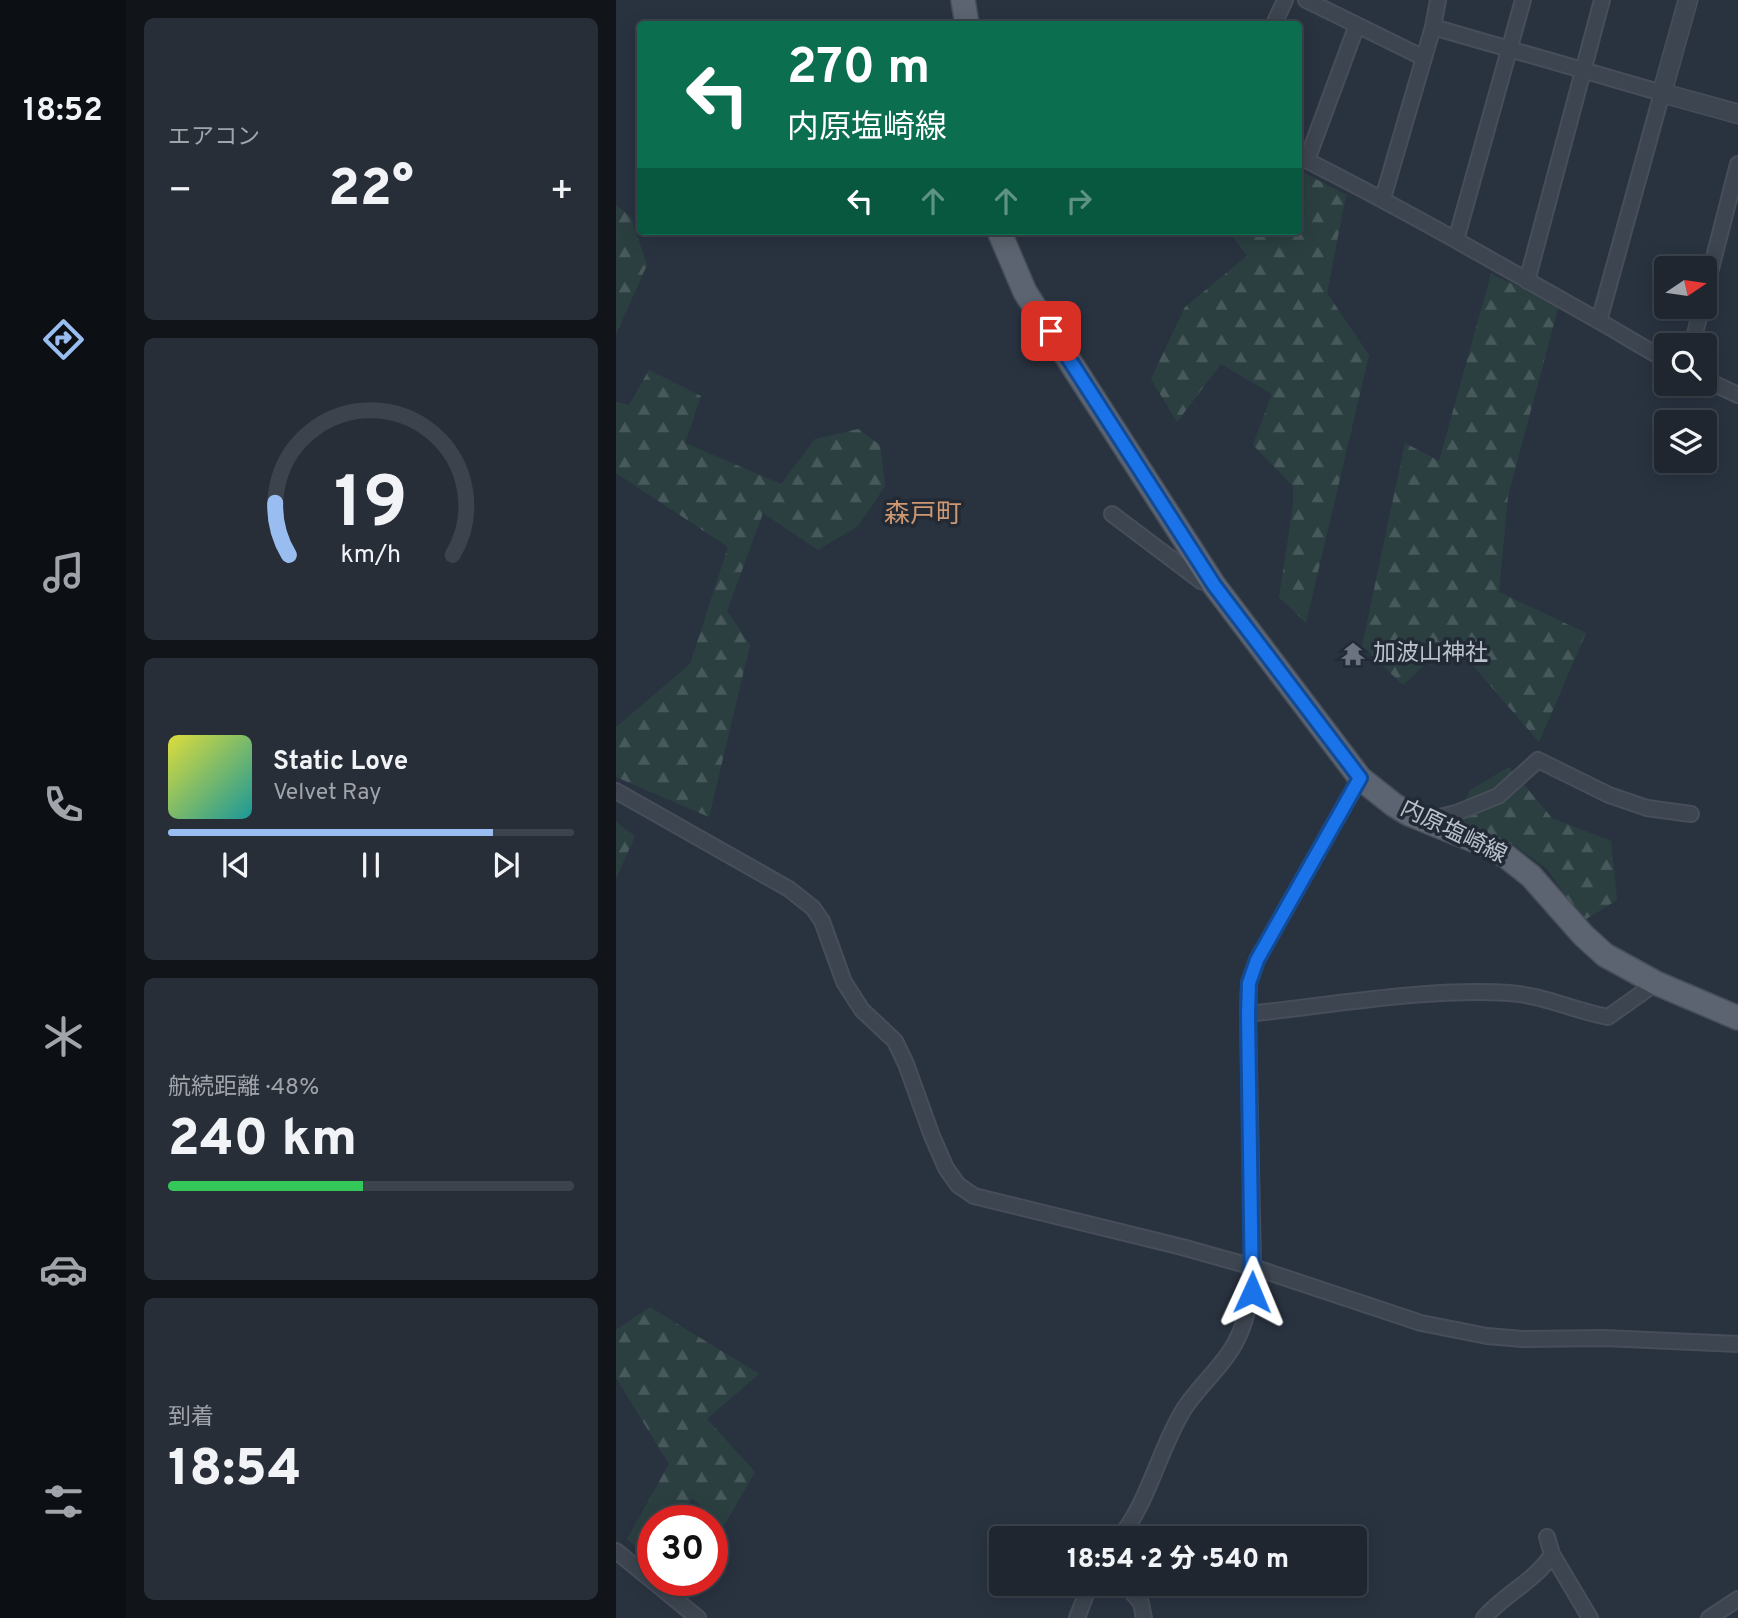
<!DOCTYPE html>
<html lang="ja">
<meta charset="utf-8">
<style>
body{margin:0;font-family:Overpass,"Noto Sans JP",sans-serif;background:#272e38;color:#f1f3f6;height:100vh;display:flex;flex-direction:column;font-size:26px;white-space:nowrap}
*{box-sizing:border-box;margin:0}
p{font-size:23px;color:#a1a5ab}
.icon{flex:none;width:38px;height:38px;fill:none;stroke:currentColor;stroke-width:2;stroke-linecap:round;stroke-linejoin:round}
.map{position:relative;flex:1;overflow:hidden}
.sheet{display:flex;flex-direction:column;gap:18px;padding:18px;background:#11151a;width:490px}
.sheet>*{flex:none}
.banner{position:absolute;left:21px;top:21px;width:665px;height:214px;border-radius:7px;box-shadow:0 4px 18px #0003,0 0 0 2px #3c434c;background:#0b6e4f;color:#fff;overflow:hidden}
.needle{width:46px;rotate:77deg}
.buttons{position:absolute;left:1038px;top:256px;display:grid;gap:14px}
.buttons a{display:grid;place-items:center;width:63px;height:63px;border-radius:7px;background:#1f2630;box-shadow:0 4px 18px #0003,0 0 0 2px #3c434c;font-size:35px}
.speed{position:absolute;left:21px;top:1505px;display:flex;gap:14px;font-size:35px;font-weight:700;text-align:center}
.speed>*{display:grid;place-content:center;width:91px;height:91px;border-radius:50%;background:#1f2630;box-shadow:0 4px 18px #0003,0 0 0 2px #3c434c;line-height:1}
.speed .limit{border:10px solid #d22;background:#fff;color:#111}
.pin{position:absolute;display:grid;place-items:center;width:60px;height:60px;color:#fff;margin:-30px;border-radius:14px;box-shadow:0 4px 10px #0006}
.me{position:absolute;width:77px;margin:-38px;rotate:1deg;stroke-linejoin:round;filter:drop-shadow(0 0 5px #0008)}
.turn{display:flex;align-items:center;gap:24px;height:147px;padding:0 35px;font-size:32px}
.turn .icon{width:91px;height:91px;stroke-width:2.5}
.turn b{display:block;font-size:49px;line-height:60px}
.lanes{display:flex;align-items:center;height:66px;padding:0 35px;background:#0003;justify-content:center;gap:35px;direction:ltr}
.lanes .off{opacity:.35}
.big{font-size:52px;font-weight:800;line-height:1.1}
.sheet .card{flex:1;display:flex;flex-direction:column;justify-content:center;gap:10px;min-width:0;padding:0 24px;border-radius:10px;background:#272e38}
.sheet .dial{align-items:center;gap:0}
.dial svg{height:182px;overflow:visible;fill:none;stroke:#3c434c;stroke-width:7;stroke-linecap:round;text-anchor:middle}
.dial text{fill:#f1f3f6;stroke:none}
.song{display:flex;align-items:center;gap:21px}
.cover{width:84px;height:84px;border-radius:10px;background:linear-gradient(135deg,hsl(60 70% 55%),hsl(180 70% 35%))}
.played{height:7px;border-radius:4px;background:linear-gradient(90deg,#99bdf0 80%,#3c434c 80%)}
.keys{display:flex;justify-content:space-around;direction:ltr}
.heat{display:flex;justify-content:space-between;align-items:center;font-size:38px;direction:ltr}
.charge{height:10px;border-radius:5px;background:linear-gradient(90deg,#34c759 48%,#3c434c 0)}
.trip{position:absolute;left:373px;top:1526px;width:378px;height:70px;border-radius:7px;background:#1f2630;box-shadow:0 4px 18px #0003,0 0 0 2px #3c434c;font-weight:800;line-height:70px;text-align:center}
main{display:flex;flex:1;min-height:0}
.tabs{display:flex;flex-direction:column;width:126px;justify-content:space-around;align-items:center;background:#0c0f13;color:#a1a5ab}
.tabs .icon{width:49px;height:49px}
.tabs .selected{color:#99bdf0}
.tabs b{font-size:32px;color:#f1f3f6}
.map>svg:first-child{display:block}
.forest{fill:url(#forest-firs)}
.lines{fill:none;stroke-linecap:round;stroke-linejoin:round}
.minor-casing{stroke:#474e5a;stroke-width:18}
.tertiary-casing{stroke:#474e5a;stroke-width:21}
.primary-casing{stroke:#474e5a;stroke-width:26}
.minor{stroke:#3d4550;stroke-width:14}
.tertiary{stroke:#3d4550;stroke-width:18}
.primary{stroke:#5b6470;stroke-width:23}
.route-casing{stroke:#114b97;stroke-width:18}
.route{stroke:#1a73e8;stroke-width:12}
.labels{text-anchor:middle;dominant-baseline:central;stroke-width:7;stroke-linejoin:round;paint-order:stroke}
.poi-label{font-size:23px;fill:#bac1ca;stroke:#222a36;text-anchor:start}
.street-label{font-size:23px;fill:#bac1ca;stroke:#222a36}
.quarter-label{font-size:26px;fill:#cd9872;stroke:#222a36}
</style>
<main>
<nav class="tabs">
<b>18:52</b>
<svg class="icon selected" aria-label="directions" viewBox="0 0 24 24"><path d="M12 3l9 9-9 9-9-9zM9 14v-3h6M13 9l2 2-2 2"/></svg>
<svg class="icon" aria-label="music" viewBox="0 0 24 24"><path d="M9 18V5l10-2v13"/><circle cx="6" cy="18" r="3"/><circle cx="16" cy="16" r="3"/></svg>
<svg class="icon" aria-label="phone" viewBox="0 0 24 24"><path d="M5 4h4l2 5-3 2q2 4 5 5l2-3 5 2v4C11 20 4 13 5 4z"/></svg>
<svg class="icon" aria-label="climate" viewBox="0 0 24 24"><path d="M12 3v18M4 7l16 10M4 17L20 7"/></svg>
<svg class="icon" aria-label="car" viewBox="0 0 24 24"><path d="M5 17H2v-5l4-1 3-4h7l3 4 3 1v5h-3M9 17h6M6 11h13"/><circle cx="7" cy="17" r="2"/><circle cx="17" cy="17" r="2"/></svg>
<svg class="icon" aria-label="filters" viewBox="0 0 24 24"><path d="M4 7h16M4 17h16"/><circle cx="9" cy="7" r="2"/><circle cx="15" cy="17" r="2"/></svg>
</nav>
<section class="sheet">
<div class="card"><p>エアコン</p>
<div class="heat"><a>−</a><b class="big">22°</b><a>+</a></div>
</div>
<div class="card dial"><svg viewBox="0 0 100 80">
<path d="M14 69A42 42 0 1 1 86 69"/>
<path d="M14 69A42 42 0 0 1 8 46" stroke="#99bdf0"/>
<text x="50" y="56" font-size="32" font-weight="700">19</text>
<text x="50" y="72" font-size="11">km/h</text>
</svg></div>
<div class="card">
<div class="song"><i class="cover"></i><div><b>Static Love</b><p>Velvet Ray</p></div></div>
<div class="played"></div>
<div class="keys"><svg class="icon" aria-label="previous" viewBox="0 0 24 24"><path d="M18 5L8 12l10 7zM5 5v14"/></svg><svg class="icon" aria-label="pause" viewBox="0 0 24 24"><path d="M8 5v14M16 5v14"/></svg><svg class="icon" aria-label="next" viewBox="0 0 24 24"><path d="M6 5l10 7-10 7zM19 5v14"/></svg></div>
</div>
<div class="card"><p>航続距離 · 48%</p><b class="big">240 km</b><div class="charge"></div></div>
<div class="card"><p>到着</p><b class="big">18:54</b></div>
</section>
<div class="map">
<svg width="1122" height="1618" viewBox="0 0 1122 1618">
<defs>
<pattern id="forest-firs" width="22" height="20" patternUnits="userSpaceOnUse" patternTransform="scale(1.75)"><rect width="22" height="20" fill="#2b3f41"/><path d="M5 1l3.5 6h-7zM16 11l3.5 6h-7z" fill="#48595b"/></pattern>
</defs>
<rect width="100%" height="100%" fill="#293340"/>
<path class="forest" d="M683,170L730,195L711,293L753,355L690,623L663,597L677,506V486L637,445L656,394L605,364L561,422L535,379L569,307L631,256L613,231H682Z
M0,205L15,217L31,265L0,334Z
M875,274L943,305L892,496L883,592L970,633L923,742L835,640L787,685L746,646L789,443L823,461Z
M33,370L85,396L69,443L165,484L199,439L242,429L264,445L269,486L242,526L202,550L147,513L111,611L134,645L93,817L0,777V727L74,664L112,547L0,473V402L13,405Z
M893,767L936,818L995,841L1001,900L967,921L931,869L898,845L841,819L854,790Z
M0,822L19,836L0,879Z
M34,1307L143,1374L91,1419L139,1472L107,1527L76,1498L64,1521H37V1563L11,1539L53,1464L0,1378V1330Z"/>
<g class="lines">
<g class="minor-casing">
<path id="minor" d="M690,0L808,58
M658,24L669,0
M817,27L1046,93L983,321
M682,156C784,207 882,264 981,320C1004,333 1026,347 1050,360
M691,160L741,25
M767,198L817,27L822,0
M840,240L907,0
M911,281L986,0
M1088,296L1122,164
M1076,345L1086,306
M1088,379L1122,395
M496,514L585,581L596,584
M0,791L173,889L197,908L206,921L228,982L246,1010L279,1041L290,1064L316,1136L330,1168L342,1185L358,1196L566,1247L637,1267L805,1323L871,1336L907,1339L988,1338L1122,1344
M811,820L840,813L882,796L922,760L993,795L1031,808L1075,814
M632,1014C716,1005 809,988 893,993C927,995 959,1011 992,1017L1040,983
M931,1537L936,1554L974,1618
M503,1538C533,1502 543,1449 568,1409C583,1386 605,1368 618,1345C631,1322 636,1293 637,1267L632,1014L633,983L641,960L744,778
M0,1551L82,1618
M509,1584L525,1603L528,1618
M461,1618L474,1584
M868,1618C887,1595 922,1579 936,1554
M1093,1618L1122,1599"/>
</g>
<g class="tertiary-casing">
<path id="tertiary" d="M1072,0L1046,93L1122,114"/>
</g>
<g class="primary-casing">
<path id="primary" d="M347,0L351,24
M383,231L409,292L598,585L744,778L778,805L793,814L872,846L891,857L915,876L967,935L989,955L1040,983L1122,1018"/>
</g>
<use href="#minor" class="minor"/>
<use href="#tertiary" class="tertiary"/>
<use href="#primary" class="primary"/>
</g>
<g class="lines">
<g class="route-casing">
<path id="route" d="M435,331L598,585L744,778L641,960L633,983L632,1014L636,1292"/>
</g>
<use href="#route" class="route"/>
</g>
<defs>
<g id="temple-bare" transform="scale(1.89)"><path d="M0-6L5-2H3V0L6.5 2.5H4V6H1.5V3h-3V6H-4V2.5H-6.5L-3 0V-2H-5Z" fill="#6b7280" stroke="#222a36" stroke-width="2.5" paint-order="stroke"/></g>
</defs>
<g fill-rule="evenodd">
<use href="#temple-bare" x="737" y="654"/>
</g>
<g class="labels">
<g class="poi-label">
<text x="757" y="654">加波山神社</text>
</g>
<g class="street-label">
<text transform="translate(837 833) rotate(26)">内原塩崎線</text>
</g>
<g class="quarter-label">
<text x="307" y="515">森戸町</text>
</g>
</g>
</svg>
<div class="buttons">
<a><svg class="needle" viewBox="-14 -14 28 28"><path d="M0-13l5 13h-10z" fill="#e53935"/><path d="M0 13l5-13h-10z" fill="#a1a5ab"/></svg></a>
<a><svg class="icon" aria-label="search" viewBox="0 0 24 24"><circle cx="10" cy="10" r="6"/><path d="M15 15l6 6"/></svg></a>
<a><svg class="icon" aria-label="layers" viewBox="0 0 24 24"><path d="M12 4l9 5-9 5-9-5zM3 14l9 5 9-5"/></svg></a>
</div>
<div class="speed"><div class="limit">30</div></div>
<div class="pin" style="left:435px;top:331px;background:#d93025"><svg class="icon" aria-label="arrive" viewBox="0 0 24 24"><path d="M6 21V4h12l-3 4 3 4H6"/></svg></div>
<svg class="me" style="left:636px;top:1292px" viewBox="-20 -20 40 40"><path d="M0-17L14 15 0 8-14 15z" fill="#1a73e8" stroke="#fff" stroke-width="4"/></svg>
<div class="trip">18:54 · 2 分 · 540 m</div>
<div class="banner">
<div class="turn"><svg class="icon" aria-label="left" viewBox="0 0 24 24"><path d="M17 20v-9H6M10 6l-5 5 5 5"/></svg><div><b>270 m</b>内原塩崎線</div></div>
<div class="lanes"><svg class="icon" aria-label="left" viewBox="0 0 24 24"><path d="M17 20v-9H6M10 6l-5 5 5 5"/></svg><svg class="icon off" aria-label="ahead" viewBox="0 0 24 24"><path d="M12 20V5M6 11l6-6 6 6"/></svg><svg class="icon off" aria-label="ahead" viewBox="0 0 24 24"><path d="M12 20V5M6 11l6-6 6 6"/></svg><svg class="icon off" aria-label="right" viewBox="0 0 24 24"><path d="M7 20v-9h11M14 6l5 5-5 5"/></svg></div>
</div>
</div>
</main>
